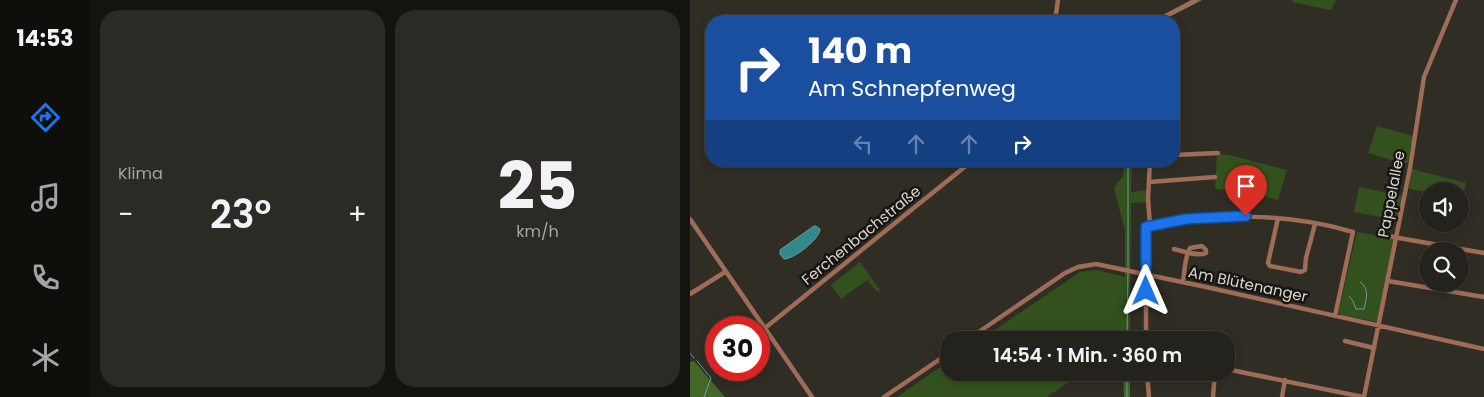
<!DOCTYPE html>
<html lang="de">
<meta charset="utf-8">
<style>
body{margin:0;font-family:Poppins,sans-serif;background:#2c2a25;color:#f1f3f6;height:100vh;display:flex;flex-direction:column;font-size:19px;white-space:nowrap}
*{box-sizing:border-box;margin:0}
p{font-size:16px;color:#a3a4a3}
.icon{flex:none;width:28px;height:28px;fill:none;stroke:currentColor;stroke-width:2;stroke-linecap:round;stroke-linejoin:round}
.map{position:relative;flex:1;overflow:hidden}
.details{display:flex;flex-direction:column;gap:10px;padding:10px;background:#14130f;width:600px}
.details>*{flex:none}
.top-card{position:absolute;left:15px;top:15px;width:475px;height:152px;border-radius:20px;box-shadow:0 2px 8px #0003,0 0 0 1px #413f3b;background:#1a4fa0;color:#fff;overflow:hidden}
.controls{position:absolute;left:729px;top:182px;display:grid;gap:10px}
.controls a{display:grid;place-items:center;width:50px;height:50px;border-radius:50%;background:#24221c;box-shadow:0 2px 8px #0003,0 0 0 1px #413f3b;font-size:25px}
.speed{position:absolute;left:15px;top:316px;display:flex;gap:10px;font-size:25px;font-weight:700;text-align:center}
.speed>*{display:grid;place-content:center;width:65px;height:65px;border-radius:50%;background:#24221c;box-shadow:0 2px 8px #0003,0 0 0 1px #413f3b;line-height:1}
.speed .limit{border:8px solid #d22;background:#fff;color:#111}
.pin{position:absolute;display:grid;place-items:center;width:42px;height:42px;color:#fff;margin:-51px -21px;border-radius:50% 50% 50% 0;rotate:-45deg;box-shadow:0 0 5px #0007}
.pin .icon{rotate:45deg}
.me{position:absolute;width:55px;margin:-28px;rotate:0deg;stroke-linejoin:round;filter:drop-shadow(0 0 4px #0008)}
.turn{display:flex;align-items:center;gap:18px;height:105px;padding:0 20px;font-size:22px}
.turn .icon{width:65px;height:65px;stroke-width:2.5}
.turn b{display:block;font-size:35px;line-height:42px}
.lanes{display:flex;align-items:center;height:48px;padding:0 20px;background:#0003;justify-content:center;gap:25px;direction:ltr}
.lanes .off{opacity:.35}
.big{font-size:38px;font-weight:600;line-height:1.1}
.details .card{flex:1;display:flex;flex-direction:column;justify-content:center;gap:8px;min-width:0;padding:0 18px;border-radius:20px;background:#2c2a25}
.details .dial{align-items:center;gap:0}
.dial b{font-size:65px;line-height:1}
.heat{display:flex;justify-content:space-between;align-items:center;font-size:28px;direction:ltr}
.details .tiles{flex:1;display:grid;gap:10px;grid-template-columns:repeat(2,1fr)}
.trip{position:absolute;left:250px;top:331px;width:295px;height:50px;border-radius:20px;background:#24221c;box-shadow:0 2px 8px #0003,0 0 0 1px #413f3b;font-weight:600;line-height:50px;text-align:center}
main{display:flex;flex:1;min-height:0}
.menu{display:flex;flex-direction:column;width:90px;justify-content:space-around;align-items:center;background:#0e0e0b;color:#a3a4a3}
.menu .icon{width:35px;height:35px}
.menu .active{color:#1a73e8}
.menu b{font-size:22px;color:#f1f3f6}
.map>svg:first-child{display:block}
.green{fill:#33511c}
.forest{fill:#436729}
.water{fill:#338889;stroke:#659f9f}
.lines{fill:none;stroke-linecap:round;stroke-linejoin:round}
.stream{stroke:#659f9f;stroke-width:1}
.minor{stroke:#9f6c57;stroke-width:4.5}
.route-casing{stroke:#114b97;stroke-width:12}
.route{stroke:#1a73e8;stroke-width:9}
.labels{text-anchor:middle;dominant-baseline:central;stroke-width:5;stroke-linejoin:round;paint-order:stroke}
.street-label{font-size:15px;fill:#d9d6d1;stroke:#171512}
</style>
<main>
<nav class="menu">
<b>14:53</b>
<svg class="icon active" aria-label="directions" viewBox="0 0 24 24"><path d="M12 3l9 9-9 9-9-9zM9 14v-3h6M13 9l2 2-2 2"/></svg>
<svg class="icon" aria-label="music" viewBox="0 0 24 24"><path d="M9 18V5l10-2v13"/><circle cx="6" cy="18" r="3"/><circle cx="16" cy="16" r="3"/></svg>
<svg class="icon" aria-label="phone" viewBox="0 0 24 24"><path d="M5 4h4l2 5-3 2q2 4 5 5l2-3 5 2v4C11 20 4 13 5 4z"/></svg>
<svg class="icon" aria-label="climate" viewBox="0 0 24 24"><path d="M12 3v18M4 7l16 10M4 17L20 7"/></svg>
</nav>
<section class="details">
<div class="tiles">
<div class="card"><p>Klima</p>
<div class="heat"><a>−</a><b class="big">23°</b><a>+</a></div>
</div>
<div class="card dial"><b>25</b><p>km/h</p></div>
</div>
</section>
<div class="map">
<svg width="794" height="397" viewBox="0 0 794 397">
<rect width="100%" height="100%" fill="#302d25"/>
<path class="green" d="M603,0H646L641,10H640L602,2Z
M687,126L723,136L718,163H711L678,153Z
M527,154L539,155L597,170L588,200L564,193L525,189Z
M435,161H442L441,192L458,190L457,202L441,203L440,339L290,340L390,272L407,270L435,277V231L424,188L433,176Z
M722,169L776,183L772,199L770,198V191L737,192L719,189Z
M669,187L713,196L708,220L664,212Z
M667,232L704,238L687,322L648,314Z
M170,262L190,290L187,292L177,280L151,299L141,285Z
M259,361V372L392,373L357,397H207Z"/>
<path class="forest" d="M4,361L35,397H0V362Z
M433,373H440V397H434Z"/>
<path class="water" d="M124,226H126L130,229C130,239 104,259 94,259L90,254V250Z"/>
<g class="lines">
<path class="stream" d="M470,21L511,0
M438,161V269
M659,296L663,301L666,309H674C676,299 680,289 670,282
M437,340L438,273
M0,353L4,358
M7,361L21,378L14,397
M437,397V372"/>
<path class="minor" d="M365,21L368,0
M466,21L506,0
M484,155L528,153
M459,182L525,177
M588,218L578,263L580,266L611,272L615,270L616,258L625,224
M0,219L122,397
M460,225C529,214 595,212 663,232L645,316
M692,235L794,253
M484,249C493,251 508,257 516,253V250L512,246L500,248C494,259 495,271 493,282
M698,281L794,297
M0,294L35,272
M75,328L282,161
M277,340L375,273L388,267L406,264L516,287L794,349
M456,340V227L460,225L458,199L460,161
M655,341L684,348
M536,369L673,397
M457,372L459,397
M194,397L259,353
M523,397L525,372
M592,397L595,380
M674,397L720,168L734,77L766,0"/>
</g>
<g class="lines">
<g class="route-casing">
<path id="route" d="M456,291V227L496,219L556,216"/>
</g>
<use href="#route" class="route"/>
</g>
<g class="labels">
<g class="street-label">
<text transform="translate(701 194) rotate(-79)">Pappelallee</text>
<text transform="translate(171 235) rotate(-39)">Ferchenbachstraße</text>
<text transform="translate(558 284) rotate(12)">Am Blütenanger</text>
</g>
</g>
</svg>
<div class="controls">
<a><svg class="icon" aria-label="sound" viewBox="0 0 24 24"><path d="M4 9h4l5-4v14l-5-4H4zM17 9q2 3 0 6"/></svg></a>
<a><svg class="icon" aria-label="search" viewBox="0 0 24 24"><circle cx="10" cy="10" r="6"/><path d="M15 15l6 6"/></svg></a>
</div>
<div class="speed"><div class="limit">30</div></div>
<div class="pin" style="left:556px;top:216px;background:#d93025"><svg class="icon" aria-label="arrive" viewBox="0 0 24 24"><path d="M6 21V4h12l-3 4 3 4H6"/></svg></div>
<svg class="me" style="left:456px;top:291px" viewBox="-20 -20 40 40"><path d="M0-17L14 15 0 8-14 15z" fill="#1a73e8" stroke="#fff" stroke-width="4"/></svg>
<div class="trip">14:54 · 1 Min. · 360 m</div>
<div class="top-card">
<div class="turn"><svg class="icon" aria-label="right" viewBox="0 0 24 24"><path d="M7 20v-9h11M14 6l5 5-5 5"/></svg><div><b>140 m</b>Am Schnepfenweg</div></div>
<div class="lanes"><svg class="icon off" aria-label="left" viewBox="0 0 24 24"><path d="M17 20v-9H6M10 6l-5 5 5 5"/></svg><svg class="icon off" aria-label="ahead" viewBox="0 0 24 24"><path d="M12 20V5M6 11l6-6 6 6"/></svg><svg class="icon off" aria-label="ahead" viewBox="0 0 24 24"><path d="M12 20V5M6 11l6-6 6 6"/></svg><svg class="icon" aria-label="right" viewBox="0 0 24 24"><path d="M7 20v-9h11M14 6l5 5-5 5"/></svg></div>
</div>
</div>
</main>
